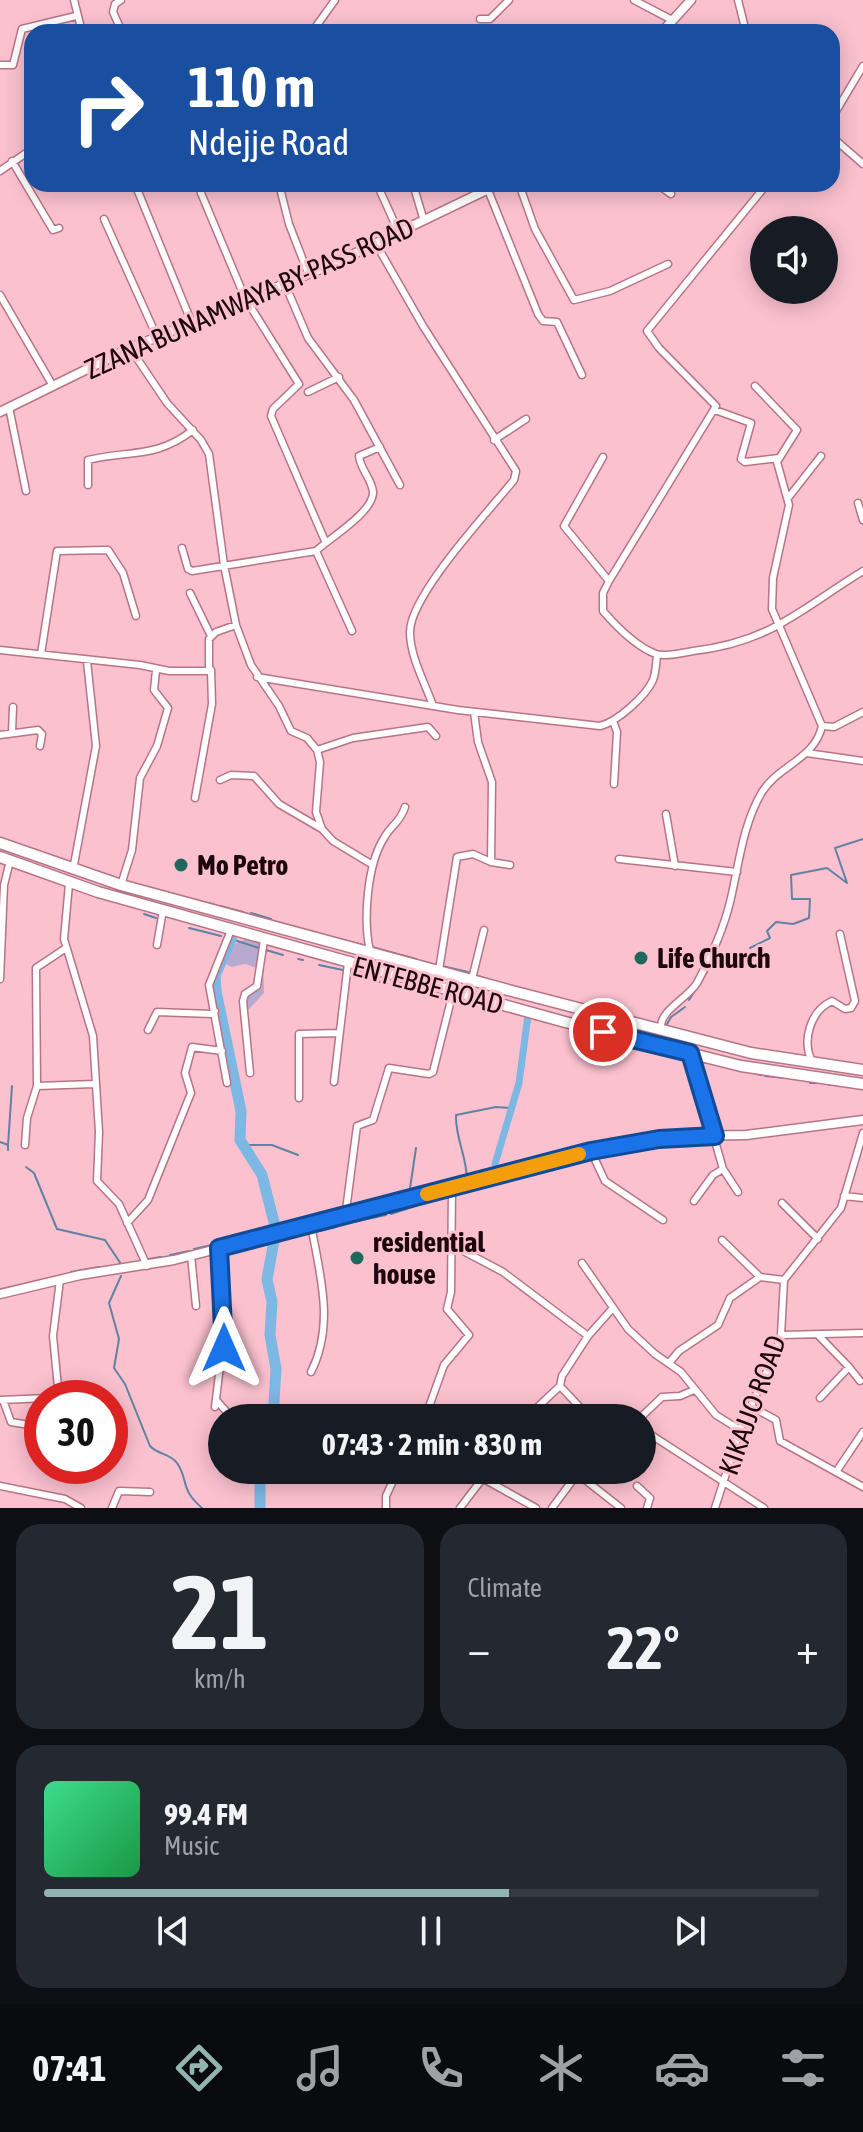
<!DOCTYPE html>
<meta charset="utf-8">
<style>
body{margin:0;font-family:"Asap Condensed",sans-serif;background:#242831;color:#f1f3f6;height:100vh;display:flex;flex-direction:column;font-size:30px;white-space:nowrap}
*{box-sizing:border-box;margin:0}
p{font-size:26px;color:#9ea1a6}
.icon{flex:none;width:44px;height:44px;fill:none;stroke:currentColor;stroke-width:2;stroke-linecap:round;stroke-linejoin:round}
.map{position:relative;height:1508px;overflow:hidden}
.drawer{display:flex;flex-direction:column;gap:16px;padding:16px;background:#0d0f14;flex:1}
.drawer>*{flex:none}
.hud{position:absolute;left:24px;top:24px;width:816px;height:168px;border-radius:24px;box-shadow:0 4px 20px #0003;background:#1a4fa0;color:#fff;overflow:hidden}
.tools{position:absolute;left:750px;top:216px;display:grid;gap:16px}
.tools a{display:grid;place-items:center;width:88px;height:88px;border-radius:50%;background:#171b24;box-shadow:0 4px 20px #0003;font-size:40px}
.speed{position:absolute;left:24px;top:1380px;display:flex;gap:16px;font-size:40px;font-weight:700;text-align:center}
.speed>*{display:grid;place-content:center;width:104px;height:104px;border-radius:50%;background:#171b24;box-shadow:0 4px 20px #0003;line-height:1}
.speed .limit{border:12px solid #d22;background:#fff;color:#111}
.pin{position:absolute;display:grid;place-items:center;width:68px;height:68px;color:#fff;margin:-34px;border:4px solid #fff;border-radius:50%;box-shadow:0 2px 8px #0007}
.me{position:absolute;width:88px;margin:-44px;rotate:0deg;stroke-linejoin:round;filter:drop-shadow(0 0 6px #0008)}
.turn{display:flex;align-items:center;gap:28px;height:168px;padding:0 32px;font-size:36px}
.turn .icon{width:104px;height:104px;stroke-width:2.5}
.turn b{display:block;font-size:56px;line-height:68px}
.big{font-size:60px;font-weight:700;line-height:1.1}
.drawer .card{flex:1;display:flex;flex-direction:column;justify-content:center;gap:12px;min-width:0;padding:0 28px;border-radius:24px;background:#242831}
.drawer .dial{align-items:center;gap:0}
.dial b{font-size:104px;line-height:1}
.song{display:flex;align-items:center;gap:24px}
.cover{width:96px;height:96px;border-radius:12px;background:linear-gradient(135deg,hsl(150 70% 55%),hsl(140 70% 35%))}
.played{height:8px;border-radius:4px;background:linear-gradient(90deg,#92b4b2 60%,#363941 60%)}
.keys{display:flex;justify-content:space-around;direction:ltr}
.heat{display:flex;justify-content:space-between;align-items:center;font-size:44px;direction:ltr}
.drawer .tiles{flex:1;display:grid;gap:16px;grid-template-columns:1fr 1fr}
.card:last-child{grid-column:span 2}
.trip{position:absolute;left:208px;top:1404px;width:448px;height:80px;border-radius:40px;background:#171b24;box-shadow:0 4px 20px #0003;font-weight:700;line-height:80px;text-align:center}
.menu{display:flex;height:128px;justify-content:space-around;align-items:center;background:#090b0e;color:#9ea1a6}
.menu .icon{width:56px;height:56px}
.menu .selected{color:#92b4b2}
.menu b{font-size:36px;color:#f1f3f6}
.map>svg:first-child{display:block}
.green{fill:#b8a9d0}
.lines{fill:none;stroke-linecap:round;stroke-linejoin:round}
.stream{stroke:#6082a4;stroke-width:2}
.canal{stroke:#7db7e4;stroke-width:7}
.river{stroke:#7db7e4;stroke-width:11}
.minor-casing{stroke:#b77486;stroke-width:9}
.tertiary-casing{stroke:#b77486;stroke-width:11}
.primary-casing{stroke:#b77486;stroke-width:13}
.minor{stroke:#fff;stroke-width:6}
.tertiary{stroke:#fff;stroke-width:8}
.primary{stroke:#fff;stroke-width:10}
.route-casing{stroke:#114b97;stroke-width:20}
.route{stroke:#1a73e8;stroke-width:14}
.slow{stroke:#f59e0b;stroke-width:14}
.poi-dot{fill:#1f685e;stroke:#fbc1cf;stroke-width:3}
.labels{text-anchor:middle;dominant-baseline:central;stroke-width:6;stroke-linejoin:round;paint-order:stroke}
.street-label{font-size:28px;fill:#1d060d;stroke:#fbc1cf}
.poi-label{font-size:28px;font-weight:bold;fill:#1d060d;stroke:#fbc1cf;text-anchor:start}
</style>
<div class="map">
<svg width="863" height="1508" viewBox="0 0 863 1508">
<rect width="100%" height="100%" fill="#fbc1cf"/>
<path class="green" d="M248,938L265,944L257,968L245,964L231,967L222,961L230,946Z
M263,968L264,993L249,1009L245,1007L247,995L257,988Z"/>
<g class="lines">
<path class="stream" d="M202,902L213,904
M220,906L243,912
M251,913L271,919
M144,914L156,918
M189,928L221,936
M306,930L324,935
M331,937L363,945
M231,939L259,948
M372,947L416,959
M750,948L770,938L767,931L776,922L793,924L809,918L810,899H792L791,875L827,868L847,883L835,848L863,839
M266,950L283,955
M298,959L303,960
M422,961L435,965
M319,965L343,970
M442,966L468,972
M352,974L362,977
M475,975L488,979
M371,980L385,983
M391,984L447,1000
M689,1000L707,972
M454,1001L478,1003
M666,1026L671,1017L685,1007
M593,1037L596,1038
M602,1040L629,1046
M637,1047L688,1059
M698,1061L707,1063
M750,1072L761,1075
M765,1076L786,1078
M810,1083H823
M829,1085H838
M651,1135L660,1134
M0,1142L8,1145V1150
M8,1145L12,1086
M244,1145H272L298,1155
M599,1146L608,1144
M646,1148L654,1146
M576,1151L593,1147
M616,1153L641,1148
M597,1157L609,1154
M549,1159L571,1153
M26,1167L34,1173L57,1229L105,1240L121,1264
M520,1167L542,1161
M555,1167L589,1159
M492,1173L495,1164
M529,1174L549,1168
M455,1184L467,1180C467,1157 455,1137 456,1115L496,1107L510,1108
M496,1184L522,1176
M456,1194L489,1186
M409,1195L416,1148
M387,1201L423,1192
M391,1214L449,1195
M344,1224L386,1215
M315,1232L336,1227
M291,1237L309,1233
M282,1239L288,1237
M219,1243L250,1236
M194,1249L216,1244
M240,1249L268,1243
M170,1255L189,1251
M149,1259L161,1257
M71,1272L99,1267
M121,1276L109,1303L119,1339L114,1368L125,1384L150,1446C158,1455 170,1453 177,1463C189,1480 179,1488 202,1508"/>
<path class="canal" d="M495,1164L519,1083L528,1015"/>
<path class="river" d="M231,939L215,976L216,991L241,1111L240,1140L262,1175L276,1230
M273,1418L276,1369L270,1335L272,1302L267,1279L274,1241
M260,1508V1484L267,1470"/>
<g class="minor-casing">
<path id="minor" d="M74,0L82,32
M121,0L115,4L113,12L122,32
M634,0L672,20
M738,0L746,32
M480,19H490L509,0
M586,30L588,32
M312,32L335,0
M0,65H13L22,29L76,16
M832,118L863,66
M832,137L863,164
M12,161L53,230L59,228
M0,171L32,149
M135,184L191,321
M279,184L289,224L308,273
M377,184L399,233
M413,184L424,221
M519,184L535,229L574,300L610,291L668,264
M657,184L671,194
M767,184L647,331L659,348L716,406L609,581L603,593V611C616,626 637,647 656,654C666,657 682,653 693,651C771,642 799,610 863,571
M488,190L538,314L543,321L557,322L582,375
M201,193L245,298L299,384L273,409L271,416L325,541
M104,219L157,337
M376,244L423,326L516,471L514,480C489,511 410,595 410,632C410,656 424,681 432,703
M284,282L308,338L354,400L400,485
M0,295L53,386
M130,348L167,403L201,440L209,454L224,565L236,625L251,665L279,706L291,731L307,738L317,750L320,762L316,812L322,829L333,841L371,864
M308,392L339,377
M9,407L26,491
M715,410L751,423L741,459L745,462L779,458
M494,440L526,419
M603,457L564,526L609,581
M88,485V460C129,450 156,459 193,430
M788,498L821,456
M858,503L863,520
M182,548L188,569L192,571L316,551C328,539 374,512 373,492C372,479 360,469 359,456L380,447
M316,551L352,631
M190,593L211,636
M0,650L140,665L169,671H209V639L216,632L236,625
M41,654L57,551L108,550L123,573L136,616
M257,677L458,710L600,726C617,722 646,696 653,680C656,672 656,663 657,655
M474,712L478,742L492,782L491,862L510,865
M613,721L617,732L614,784
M822,726L834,727L863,712
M12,732L13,707
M0,735L38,730L42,734L40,746
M317,750L353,738L428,727L436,736
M807,753L863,761
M220,780L231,775L254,776L279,804L322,829
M195,798L212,704L211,670
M666,814L675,866
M619,859L737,872
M73,870L96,746L87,661
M69,884L64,939L93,1036L99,1132L97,1181L119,1204L147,1266
M121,885L132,850L140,778L157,746L168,708L154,690L156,670
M157,945L163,910
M370,951C363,920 367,865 384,838C391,825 400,823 405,807
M439,970L457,857L473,854L491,862
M0,979L4,885L10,861
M472,979L484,930
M661,1028C659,1011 688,998 697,983C711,958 725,925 731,898C739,863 743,824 762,792C779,765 815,759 822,726L772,609L773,578L789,505L777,462L797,430L755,386
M148,1030L157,1012L212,1014L215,1011
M690,1053L723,1169L738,1192
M813,1063C801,1042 810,1011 832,1001L845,1009L851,1008L855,1001L840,934
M250,1073L243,1001L245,994L257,986L264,940
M334,1082L348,963
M227,1083L209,985L231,930
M37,1086L94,1084
M299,1098V1034L339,1033
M25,1145L27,1118L37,1086L36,968L66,948
M591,1151L605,1181L663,1220
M844,1196L863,1198
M694,1201L713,1175L723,1169
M782,1203L818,1239
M345,1218L357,1126L373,1120L389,1068L429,1074L433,1072L453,992
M127,1223L148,1200L191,1093L185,1073L192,1047L222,1051
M722,1240L760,1277
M452,1245L503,1272L588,1336L562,1376L560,1386L526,1418
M191,1255L196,1306
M582,1263L628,1329L655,1354L681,1372L716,1415L740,1430
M781,1335L863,1333
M588,1336L612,1309
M819,1336L849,1367L820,1398
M669,1363L679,1351L718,1325L730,1298L760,1277L784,1280
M849,1367L860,1381
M311,1372C335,1324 320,1275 311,1225
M560,1386L590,1418
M59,1398L53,1336L60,1280
M0,1400L48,1398
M3,1400L11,1422L42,1427
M217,1401L232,1418
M750,1406L776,1420L780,1441L863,1487
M215,1407L225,1325L219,1248
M425,1418L444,1365L469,1335L447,1309L451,1292L452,1188
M640,1418L662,1397L680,1396L694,1390
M642,1429L764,1508
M580,1470L584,1479L621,1508
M836,1472L863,1432
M484,1479L536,1508
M0,1486L65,1499L81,1508
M637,1486L650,1498L647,1508
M112,1508L119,1491L150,1492
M386,1508V1496L398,1470
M460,1508L489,1470
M552,1508L578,1473
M715,1508L740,1430L776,1351L781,1335L784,1280L841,1208L863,1133"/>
</g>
<g class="tertiary-casing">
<path id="tertiary" d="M662,32L691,0
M0,412L126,350L337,262L499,184
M0,1294L80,1275L174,1260L633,1142L685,1136L746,1135L863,1120"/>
</g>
<g class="primary-casing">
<path id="primary" d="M0,843L121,885L512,991L751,1053L863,1070
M0,857L98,892L565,1022L741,1066L863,1084"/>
</g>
<use href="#minor" class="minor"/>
<use href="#tertiary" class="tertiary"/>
<use href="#primary" class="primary"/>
</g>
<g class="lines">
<g class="route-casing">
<path id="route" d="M224,1348L219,1248L591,1151L659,1139L715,1136L690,1053L603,1032"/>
</g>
<use href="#route" class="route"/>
<path class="slow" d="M427,1194L579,1154"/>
</g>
<g class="poi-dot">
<circle cx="181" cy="865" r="8"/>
<circle cx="641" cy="958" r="8"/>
<circle cx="357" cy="1258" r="8"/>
</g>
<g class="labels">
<g class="street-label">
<text transform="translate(249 298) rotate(-24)">ZZANA BUNAMWAYA BY-PASS ROAD</text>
<text transform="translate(428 985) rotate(15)">ENTEBBE ROAD</text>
<text transform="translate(752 1405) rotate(-70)">KIKAJJO ROAD</text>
</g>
<g class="poi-label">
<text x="197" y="865">Mo Petro</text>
<text x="657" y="958">Life Church</text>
<text x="373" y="1242">residential<tspan x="373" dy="32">house</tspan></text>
</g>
</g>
</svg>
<div class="tools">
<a><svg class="icon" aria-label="sound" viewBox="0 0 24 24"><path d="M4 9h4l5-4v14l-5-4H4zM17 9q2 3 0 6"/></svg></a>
</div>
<div class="speed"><div class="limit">30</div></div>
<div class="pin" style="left:603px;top:1032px;background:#d93025"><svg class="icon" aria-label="arrive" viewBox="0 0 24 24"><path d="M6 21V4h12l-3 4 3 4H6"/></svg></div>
<svg class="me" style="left:224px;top:1348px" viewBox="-20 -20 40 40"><path d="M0-17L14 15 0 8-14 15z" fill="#1a73e8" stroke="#fff" stroke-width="4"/></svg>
<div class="trip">07:43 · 2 min · 830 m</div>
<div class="hud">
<div class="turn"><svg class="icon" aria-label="right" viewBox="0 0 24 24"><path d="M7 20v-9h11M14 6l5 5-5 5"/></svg><div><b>110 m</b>Ndejje Road</div></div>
</div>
</div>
<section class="drawer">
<div class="tiles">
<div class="card dial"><b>21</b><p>km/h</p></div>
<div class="card"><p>Climate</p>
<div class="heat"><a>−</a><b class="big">22°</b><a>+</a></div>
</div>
<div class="card">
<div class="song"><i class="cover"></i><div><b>99.4 FM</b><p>Music</p></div></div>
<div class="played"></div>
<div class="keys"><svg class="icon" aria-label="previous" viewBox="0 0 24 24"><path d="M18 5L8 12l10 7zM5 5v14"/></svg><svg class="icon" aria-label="pause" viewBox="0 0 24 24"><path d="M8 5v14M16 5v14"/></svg><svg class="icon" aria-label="next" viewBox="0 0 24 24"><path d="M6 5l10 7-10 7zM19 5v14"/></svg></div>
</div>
</div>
</section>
<nav class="menu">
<b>07:41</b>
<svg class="icon selected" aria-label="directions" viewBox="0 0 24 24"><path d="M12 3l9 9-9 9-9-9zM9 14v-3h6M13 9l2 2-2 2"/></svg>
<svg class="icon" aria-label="music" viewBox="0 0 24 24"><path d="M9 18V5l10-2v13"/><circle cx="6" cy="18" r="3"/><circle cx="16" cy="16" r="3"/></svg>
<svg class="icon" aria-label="phone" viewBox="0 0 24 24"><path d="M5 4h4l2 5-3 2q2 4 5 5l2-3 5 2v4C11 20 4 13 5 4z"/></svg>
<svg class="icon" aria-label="climate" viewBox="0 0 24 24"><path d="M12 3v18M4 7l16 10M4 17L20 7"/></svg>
<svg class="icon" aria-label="car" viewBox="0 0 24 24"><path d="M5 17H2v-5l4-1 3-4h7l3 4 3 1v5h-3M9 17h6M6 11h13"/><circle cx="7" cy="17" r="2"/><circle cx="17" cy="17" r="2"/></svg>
<svg class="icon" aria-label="filters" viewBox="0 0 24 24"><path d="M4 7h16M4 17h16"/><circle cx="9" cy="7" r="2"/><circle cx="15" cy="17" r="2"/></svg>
</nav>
